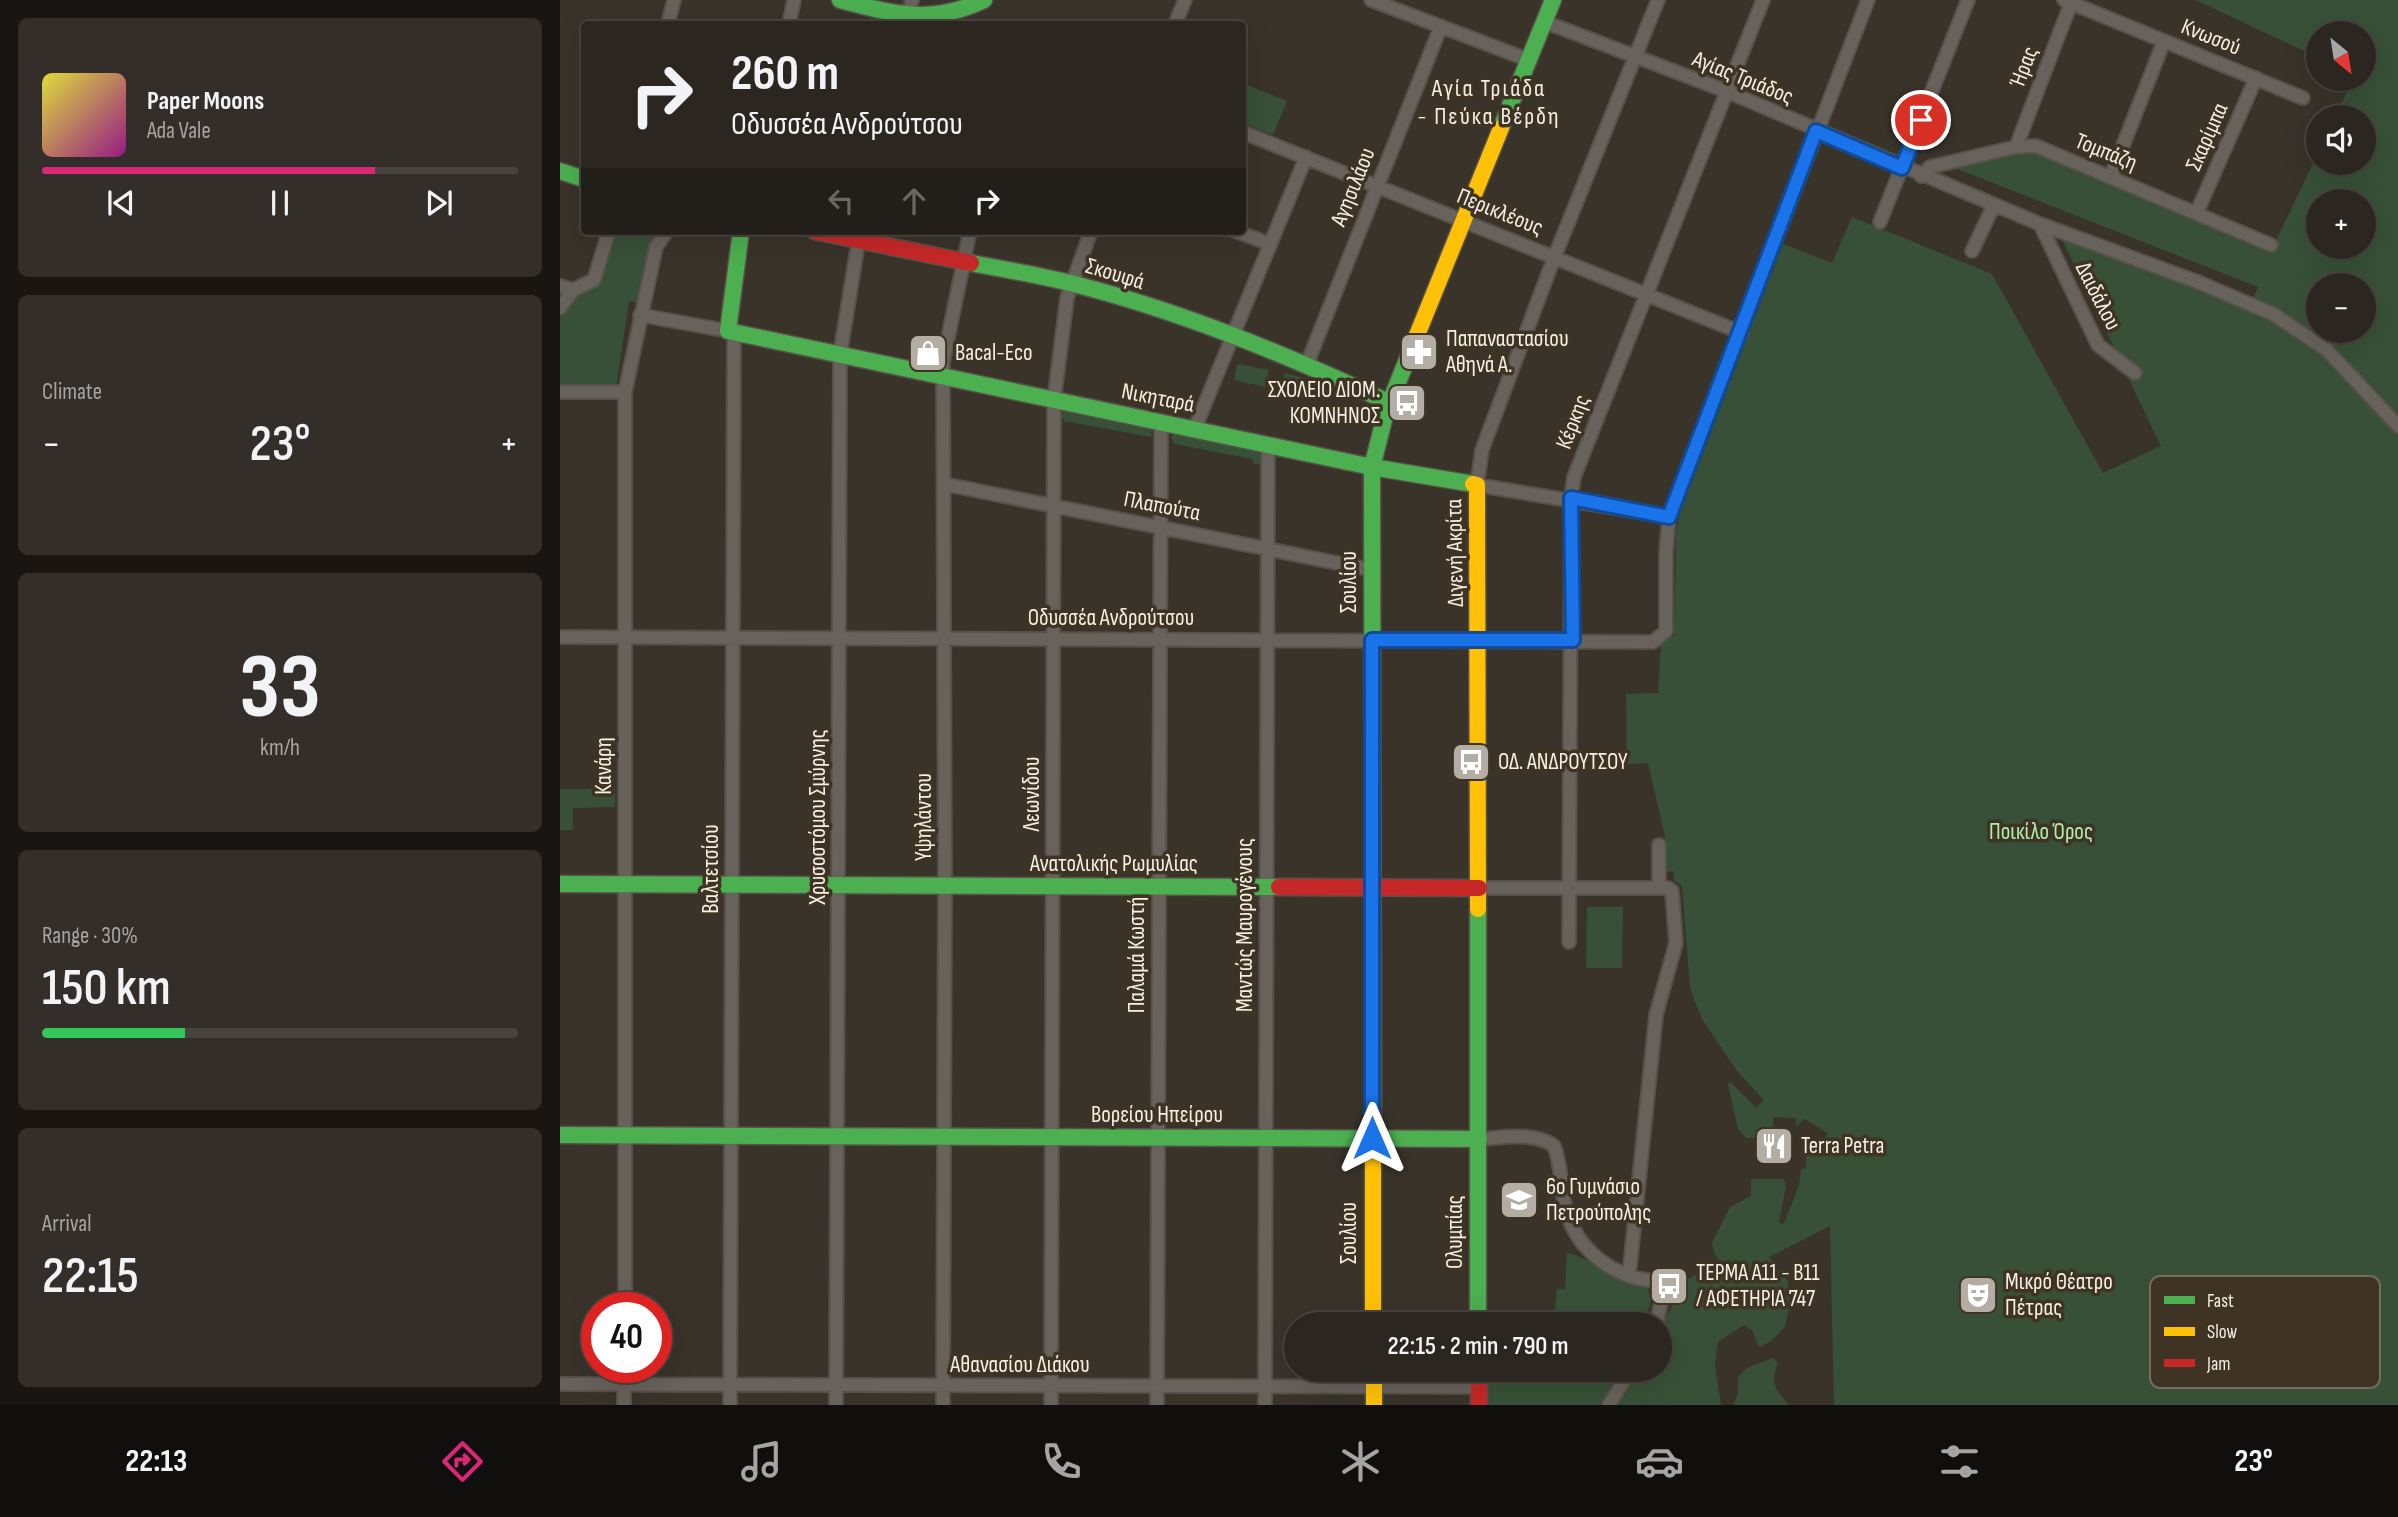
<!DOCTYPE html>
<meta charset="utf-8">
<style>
body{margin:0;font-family:"Sofia Sans Condensed",sans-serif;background:#332e29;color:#f1f3f6;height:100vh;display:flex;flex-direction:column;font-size:26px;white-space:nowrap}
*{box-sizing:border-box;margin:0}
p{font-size:23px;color:#a6a5a5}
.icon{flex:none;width:38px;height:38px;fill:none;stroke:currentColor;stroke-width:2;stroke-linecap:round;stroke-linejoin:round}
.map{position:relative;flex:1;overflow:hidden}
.drawer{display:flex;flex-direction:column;gap:18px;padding:18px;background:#181512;width:560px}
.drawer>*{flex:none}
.top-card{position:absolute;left:21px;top:21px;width:665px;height:214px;border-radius:7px;box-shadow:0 7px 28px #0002,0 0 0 2px #47433e;background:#2b2620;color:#f1f3f6;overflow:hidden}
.needle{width:46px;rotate:150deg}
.buttons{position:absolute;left:1746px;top:21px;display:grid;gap:14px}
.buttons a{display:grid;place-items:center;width:70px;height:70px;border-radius:50%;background:#2b2620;box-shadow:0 7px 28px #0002,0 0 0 2px #47433e;font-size:35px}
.speed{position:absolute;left:21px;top:1292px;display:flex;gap:14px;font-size:35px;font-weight:700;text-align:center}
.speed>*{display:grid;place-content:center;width:91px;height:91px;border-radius:50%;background:#2b2620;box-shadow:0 7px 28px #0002,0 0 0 2px #47433e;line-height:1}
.speed .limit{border:10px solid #d22;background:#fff;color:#111}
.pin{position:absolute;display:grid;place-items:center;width:60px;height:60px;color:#fff;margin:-30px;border:4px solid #fff;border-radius:50%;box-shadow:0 2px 7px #0007}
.me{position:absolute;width:77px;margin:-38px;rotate:0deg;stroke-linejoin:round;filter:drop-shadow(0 0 5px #0008)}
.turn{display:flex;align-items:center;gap:24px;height:147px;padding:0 35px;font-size:32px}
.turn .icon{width:91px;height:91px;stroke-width:2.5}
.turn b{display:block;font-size:49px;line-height:60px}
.lanes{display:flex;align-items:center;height:66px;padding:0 35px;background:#0003;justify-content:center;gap:35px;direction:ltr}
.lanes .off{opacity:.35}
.big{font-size:52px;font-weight:600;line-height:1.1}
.drawer .card{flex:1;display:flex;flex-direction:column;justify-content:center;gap:10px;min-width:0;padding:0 24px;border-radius:10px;background:#332e29}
.drawer .dial{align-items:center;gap:0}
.dial b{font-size:91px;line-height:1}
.song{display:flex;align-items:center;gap:21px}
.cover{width:84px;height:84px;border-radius:10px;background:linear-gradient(135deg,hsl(60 70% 55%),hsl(310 70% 35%))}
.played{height:7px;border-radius:4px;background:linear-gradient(90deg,#db2777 70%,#47433e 70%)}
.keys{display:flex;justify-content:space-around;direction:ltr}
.heat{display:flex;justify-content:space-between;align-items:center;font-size:38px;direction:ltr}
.charge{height:10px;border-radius:5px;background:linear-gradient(90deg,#34c759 30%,#47433e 0)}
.trip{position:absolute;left:724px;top:1312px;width:388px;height:70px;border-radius:35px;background:#2b2620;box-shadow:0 7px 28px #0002,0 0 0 2px #47433e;font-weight:600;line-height:70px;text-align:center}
.dock{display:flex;height:112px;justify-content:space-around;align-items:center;background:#110f0d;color:#a6a5a5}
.dock .icon{width:49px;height:49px}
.dock .current{color:#db2777}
.dock b{font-size:32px;color:#f1f3f6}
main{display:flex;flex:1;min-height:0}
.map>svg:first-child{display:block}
.green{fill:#385038;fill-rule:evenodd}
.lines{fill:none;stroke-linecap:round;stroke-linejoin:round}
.street-casing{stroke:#57514a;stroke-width:16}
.fast-casing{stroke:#57514a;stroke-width:19}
.slow-casing{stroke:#57514a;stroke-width:19}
.jam-casing{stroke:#57514a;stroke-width:19}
.street{stroke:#67625b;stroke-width:12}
.fast{stroke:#4caf50;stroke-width:16}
.slow{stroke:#ffc107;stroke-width:16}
.jam{stroke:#c62828;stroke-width:16}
.route-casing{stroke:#114b97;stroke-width:18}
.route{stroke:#1a73e8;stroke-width:12}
.labels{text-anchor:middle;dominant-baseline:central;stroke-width:7;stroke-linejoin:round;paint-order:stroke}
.street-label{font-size:23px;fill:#f6efe5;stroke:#3f3424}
.poi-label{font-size:23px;fill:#f6efe5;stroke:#3f3424;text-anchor:start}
.park-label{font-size:23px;fill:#acf0b0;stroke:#3f3424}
.neighbourhood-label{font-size:24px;letter-spacing:2px;fill:#f6efe5;stroke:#3f3424}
.key{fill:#3f3424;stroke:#766c5e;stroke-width:2}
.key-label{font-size:19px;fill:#f6efe5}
</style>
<main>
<section class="drawer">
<div class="card">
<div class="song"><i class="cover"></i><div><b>Paper Moons</b><p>Ada Vale</p></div></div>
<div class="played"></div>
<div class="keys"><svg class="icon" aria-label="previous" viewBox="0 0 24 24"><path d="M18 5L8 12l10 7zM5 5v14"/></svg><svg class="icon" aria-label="pause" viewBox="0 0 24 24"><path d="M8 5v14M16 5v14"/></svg><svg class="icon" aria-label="next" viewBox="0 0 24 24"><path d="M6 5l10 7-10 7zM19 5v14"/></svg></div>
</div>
<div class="card"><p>Climate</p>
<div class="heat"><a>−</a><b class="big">23°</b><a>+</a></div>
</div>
<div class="card dial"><b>33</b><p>km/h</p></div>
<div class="card"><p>Range · 30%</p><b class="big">150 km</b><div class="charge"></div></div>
<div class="card"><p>Arrival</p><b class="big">22:15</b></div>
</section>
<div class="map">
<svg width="1838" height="1405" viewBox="0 0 1838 1405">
<rect width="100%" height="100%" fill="#39332a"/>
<path class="green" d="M1636,0H1838V1405H1274L1270,1226L1209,1257L1228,1281L1230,1303L1225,1327L1211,1341L1199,1347L1192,1330L1184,1325L1158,1342L1155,1365L1161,1405H1055L1074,1370H1101V1325L1127,1280L1135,1275L1153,1276L1162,1264L1155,1255L1152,1243L1170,1207L1191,1196V1179H1224L1226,1186L1219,1223L1224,1224L1239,1185L1241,1169L1246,1168V1156L1260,1151L1267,1133L1245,1119L1236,1126V1118L1213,1117V1138H1186L1178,1129L1168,1085L1170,1082L1196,1107L1204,1100L1177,1071L1142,1019L1135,1002L1130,987L1122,886L1114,880L1113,871L1107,872L1105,837L1088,763L1067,764L1066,694L1098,693L1101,641L1114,636L1116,533L1120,513L1223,244L1272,263L1292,217L1432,274L1543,473L1601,446L1501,237L1688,309L1698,287L1395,168L1475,151L1711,251L1759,151V163H1804V117H1775L1793,79H1804V33H1759V58ZM1759,201H1804V247H1759ZM1759,285H1804V331H1759Z
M682,83L727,101L713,135L683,123Z
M54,231H102L81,303L69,301L56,389L0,387V315L9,302L38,283Z
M677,364L709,370L705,387L674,380Z
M725,373L766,384L761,399L721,388Z
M506,409L592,427L591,437L504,421L501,414Z
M616,433L700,451L701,465L693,463V459L614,444L611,437Z
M0,789H55V807L13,808V830H0Z
M1027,907H1063L1062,968H1026Z
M1007,1252L1087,1285L1091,1301L1084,1325H993L997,1289H1005Z
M1213,1358L1218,1364C1209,1383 1216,1390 1229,1405H1173L1178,1394V1377L1187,1368Z
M926,1370H1058L1043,1405H926Z"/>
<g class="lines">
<g class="street-casing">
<path id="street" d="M811,0L969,60
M1098,0L994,258L922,450L917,485L1109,517
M1504,0L1743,98
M985,22L1166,91L1480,224L1638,282L1713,314L1767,350L1838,426
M108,24L114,0
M229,24L234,0
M346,24L352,0
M615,24L625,0
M682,132L1182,333
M1456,147L1511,3
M1361,176L1370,167L1456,147L1476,146L1711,245
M1551,176L1604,41
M1637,212L1696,78
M1320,222L1408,0
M1480,224L1538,345L1575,373
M675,231L710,244
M1412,251L1434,205
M0,286L13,290
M0,308L13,290L34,280L49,231
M80,315L168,331
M747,364L881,26
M0,392H65
M635,428L746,157
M384,484L812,570
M0,637L1093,642L1106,631V552L1109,517L1308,0
M1099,845V888
M919,888H1108L1112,891L1116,943L1096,1015L1069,1276
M1009,942L1011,498L1014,477L1203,0
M919,1139C942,1138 974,1131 994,1146C1002,1165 1000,1186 1005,1205C1015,1252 1059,1283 1106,1281L1096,1325
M65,1307V392L96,247L107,231
M0,1384L919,1387
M64,1405V1367
M170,1405L174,333
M276,1405L280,355L300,231
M383,1405L385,886L383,362L410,231
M491,1405L494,400L507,298L531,231
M597,1405L601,421
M705,1405L708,445
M1049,1405L1070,1370"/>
</g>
<g class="fast-casing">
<path id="fast" d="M280,0C333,14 372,25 424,0
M941,128L993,0
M0,171L24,179
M181,231L168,331L812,467L913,484
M411,263C444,269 478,275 510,283C621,311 727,355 830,403
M0,884L719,887
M918,909V1325
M813,1105L812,467L826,412L853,345
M0,1135L919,1139"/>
</g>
<g class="slow-casing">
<path id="slow" d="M853,345L941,128
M913,484L917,485L918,909
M813,1105V1325
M814,1370V1405"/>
</g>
<g class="jam-casing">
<path id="jam" d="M254,231L411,263
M719,887L919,888
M919,1370V1405"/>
</g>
<use href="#street" class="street"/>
<use href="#fast" class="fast"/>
<use href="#slow" class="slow"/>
<use href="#jam" class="jam"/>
</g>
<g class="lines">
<g class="route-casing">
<path id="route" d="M812,1138V640H1013L1011,498L1109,517L1256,131L1342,168L1361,120"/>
</g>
<use href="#route" class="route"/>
</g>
<defs>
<g id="pharmacy-square" transform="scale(2.0125)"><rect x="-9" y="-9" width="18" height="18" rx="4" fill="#b4ada4" stroke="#3f3424"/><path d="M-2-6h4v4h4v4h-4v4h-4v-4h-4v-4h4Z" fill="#fff"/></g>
<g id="shop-square" transform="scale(2.0125)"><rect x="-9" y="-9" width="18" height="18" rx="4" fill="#b4ada4" stroke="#3f3424"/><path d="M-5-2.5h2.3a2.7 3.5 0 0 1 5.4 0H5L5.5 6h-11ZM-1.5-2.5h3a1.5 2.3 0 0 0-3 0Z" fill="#fff"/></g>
<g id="bus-square" transform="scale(2.0125)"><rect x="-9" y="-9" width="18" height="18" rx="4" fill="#b4ada4" stroke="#3f3424"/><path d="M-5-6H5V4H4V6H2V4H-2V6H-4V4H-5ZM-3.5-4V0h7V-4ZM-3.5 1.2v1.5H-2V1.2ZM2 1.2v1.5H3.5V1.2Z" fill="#fff"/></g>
<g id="restaurant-square" transform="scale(2.0125)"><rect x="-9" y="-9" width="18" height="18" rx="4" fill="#b4ada4" stroke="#3f3424"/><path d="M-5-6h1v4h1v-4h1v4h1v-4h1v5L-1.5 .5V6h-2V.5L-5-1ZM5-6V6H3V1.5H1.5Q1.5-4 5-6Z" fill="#fff"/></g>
<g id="school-square" transform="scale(2.0125)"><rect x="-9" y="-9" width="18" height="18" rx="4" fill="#b4ada4" stroke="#3f3424"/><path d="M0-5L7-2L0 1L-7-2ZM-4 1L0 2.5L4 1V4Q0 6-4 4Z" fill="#fff"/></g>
<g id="theatre-square" transform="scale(2.0125)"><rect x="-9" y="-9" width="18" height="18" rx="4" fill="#b4ada4" stroke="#3f3424"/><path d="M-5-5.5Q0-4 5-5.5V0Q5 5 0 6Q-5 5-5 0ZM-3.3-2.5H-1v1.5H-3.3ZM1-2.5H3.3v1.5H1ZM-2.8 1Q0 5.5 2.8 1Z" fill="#fff"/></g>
</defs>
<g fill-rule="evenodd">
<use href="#pharmacy-square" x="859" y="352"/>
<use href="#shop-square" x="368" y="353"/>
<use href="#bus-square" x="847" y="403"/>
<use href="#bus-square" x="911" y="762"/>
<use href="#restaurant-square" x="1214" y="1146"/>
<use href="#school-square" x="959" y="1200"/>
<use href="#bus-square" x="1109" y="1286"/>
<use href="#theatre-square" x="1418" y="1295"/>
</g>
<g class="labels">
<g class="street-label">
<text transform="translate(1651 37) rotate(22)">Κνωσού</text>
<text transform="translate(1464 67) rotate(-69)">Ήρας</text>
<text transform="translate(1183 78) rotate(22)">Αγίας Τριάδος</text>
<text transform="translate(1647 137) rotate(-66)">Σκαρίμπα</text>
<text transform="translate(1546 152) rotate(22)">Τομπάζη</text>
<text transform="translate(793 187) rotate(-68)">Αγησιλάου</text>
<text transform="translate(940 212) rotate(22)">Περικλέους</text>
<text transform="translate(555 274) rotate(17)">Σκουφά</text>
<text transform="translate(1538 296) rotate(63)">Δαιδάλου</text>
<text transform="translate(598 398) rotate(11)">Νικηταρά</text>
<text transform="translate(1013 422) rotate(-69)">Κέρκης</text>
<text transform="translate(602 506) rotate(11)">Πλαπούτα</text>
<text transform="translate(895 553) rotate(-91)">Διγενή Ακρίτα</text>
<text transform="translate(789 582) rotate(-90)">Σουλίου</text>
<text x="551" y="618">Οδυσσέα Ανδρούτσου</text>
<text transform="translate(44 766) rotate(-90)">Κανάρη</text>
<text transform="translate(472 794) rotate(-90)">Λεωνίδου</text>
<text transform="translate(258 817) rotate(-90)">Χρυσοστόμου Σμύρνης</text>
<text transform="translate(364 817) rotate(-90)">Υψηλάντου</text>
<text x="554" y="864">Ανατολικής Ρωμυλίας</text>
<text transform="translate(151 869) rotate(-90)">Βαλτετσίου</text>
<text transform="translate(685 925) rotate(-90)">Μαντώς Μαυρογένους</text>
<text transform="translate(577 955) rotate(-90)">Παλαμά Κωστή</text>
<text x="597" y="1115">Βορείου Ηπείρου</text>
<text transform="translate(895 1232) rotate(-90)">Ολυμπίας</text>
<text transform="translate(789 1233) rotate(-90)">Σουλίου</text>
<text x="460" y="1365">Αθανασίου Διάκου</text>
</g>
<g class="poi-label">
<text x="886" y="339">Παπαναστασίου<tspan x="886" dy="26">Αθηνά Α.</tspan></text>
<text x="395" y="353">Bacal-Eco</text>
<text x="820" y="390" text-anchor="end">ΣΧΟΛΕΙΟ ΔΙΟΜ.<tspan x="820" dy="26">ΚΟΜΝΗΝΟΣ</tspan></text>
<text x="938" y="762">ΟΔ. ΑΝΔΡΟΥΤΣΟΥ</text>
<text x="1241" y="1146">Terra Petra</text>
<text x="986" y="1187">6ο Γυμνάσιο<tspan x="986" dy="26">Πετρούπολης</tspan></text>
<text x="1136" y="1273">ΤΕΡΜΑ Α11 - Β11<tspan x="1136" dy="26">/ ΑΦΕΤΗΡΙΑ 747</tspan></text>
<text x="1445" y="1282">Μικρό Θέατρο<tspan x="1445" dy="26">Πέτρας</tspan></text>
</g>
<g class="park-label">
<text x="1481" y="832">Ποικίλο Όρος</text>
</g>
<g class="neighbourhood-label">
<text x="929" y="88">Αγία Τριάδα<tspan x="929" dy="28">- Πεύκα Βέρδη</tspan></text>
</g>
</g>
<rect x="1590" y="1276" width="230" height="112" rx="10" class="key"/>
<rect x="1604" y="1296" width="31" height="8" fill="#4caf50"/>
<rect x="1604" y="1327" width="31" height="9" fill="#ffc107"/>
<rect x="1604" y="1359" width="31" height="8" fill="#c62828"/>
<g class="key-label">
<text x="1647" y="1307">Fast</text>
<text x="1647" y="1338">Slow</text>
<text x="1647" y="1370">Jam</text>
</g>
</svg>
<div class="buttons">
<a><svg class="needle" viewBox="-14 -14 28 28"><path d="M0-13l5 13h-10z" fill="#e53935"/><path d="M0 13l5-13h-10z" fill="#a6a5a5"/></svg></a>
<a><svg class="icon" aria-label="sound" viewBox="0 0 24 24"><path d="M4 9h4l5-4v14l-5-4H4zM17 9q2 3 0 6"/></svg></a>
<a>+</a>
<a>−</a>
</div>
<div class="speed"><div class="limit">40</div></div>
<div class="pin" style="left:1361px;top:120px;background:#d93025"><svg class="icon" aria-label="arrive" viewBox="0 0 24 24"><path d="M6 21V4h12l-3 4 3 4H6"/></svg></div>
<svg class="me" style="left:812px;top:1138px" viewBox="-20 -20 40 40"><path d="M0-17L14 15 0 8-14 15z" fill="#1a73e8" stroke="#fff" stroke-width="4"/></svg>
<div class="trip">22:15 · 2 min · 790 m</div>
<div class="top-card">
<div class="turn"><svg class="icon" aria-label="right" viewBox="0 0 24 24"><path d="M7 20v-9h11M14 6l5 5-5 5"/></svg><div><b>260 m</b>Οδυσσέα Ανδρούτσου</div></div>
<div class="lanes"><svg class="icon off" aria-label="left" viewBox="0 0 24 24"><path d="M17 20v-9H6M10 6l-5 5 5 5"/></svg><svg class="icon off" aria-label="ahead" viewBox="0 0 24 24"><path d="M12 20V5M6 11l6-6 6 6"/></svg><svg class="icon" aria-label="right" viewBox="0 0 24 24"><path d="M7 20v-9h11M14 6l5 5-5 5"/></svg></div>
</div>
</div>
</main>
<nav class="dock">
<b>22:13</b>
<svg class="icon current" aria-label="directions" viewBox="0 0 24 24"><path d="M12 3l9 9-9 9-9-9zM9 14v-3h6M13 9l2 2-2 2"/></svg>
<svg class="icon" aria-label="music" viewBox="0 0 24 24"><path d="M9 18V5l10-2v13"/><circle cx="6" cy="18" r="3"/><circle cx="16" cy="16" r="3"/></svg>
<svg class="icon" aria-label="phone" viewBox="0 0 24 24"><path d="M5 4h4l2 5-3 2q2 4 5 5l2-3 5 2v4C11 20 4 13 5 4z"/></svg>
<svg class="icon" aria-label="climate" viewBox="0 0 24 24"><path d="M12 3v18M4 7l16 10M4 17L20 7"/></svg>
<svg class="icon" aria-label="car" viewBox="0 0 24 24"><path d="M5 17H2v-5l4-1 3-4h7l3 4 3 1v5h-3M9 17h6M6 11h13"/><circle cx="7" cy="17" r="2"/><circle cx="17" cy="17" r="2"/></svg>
<svg class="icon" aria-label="filters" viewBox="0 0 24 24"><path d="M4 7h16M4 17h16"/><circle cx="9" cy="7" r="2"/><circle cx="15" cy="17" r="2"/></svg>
<b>23°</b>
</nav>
